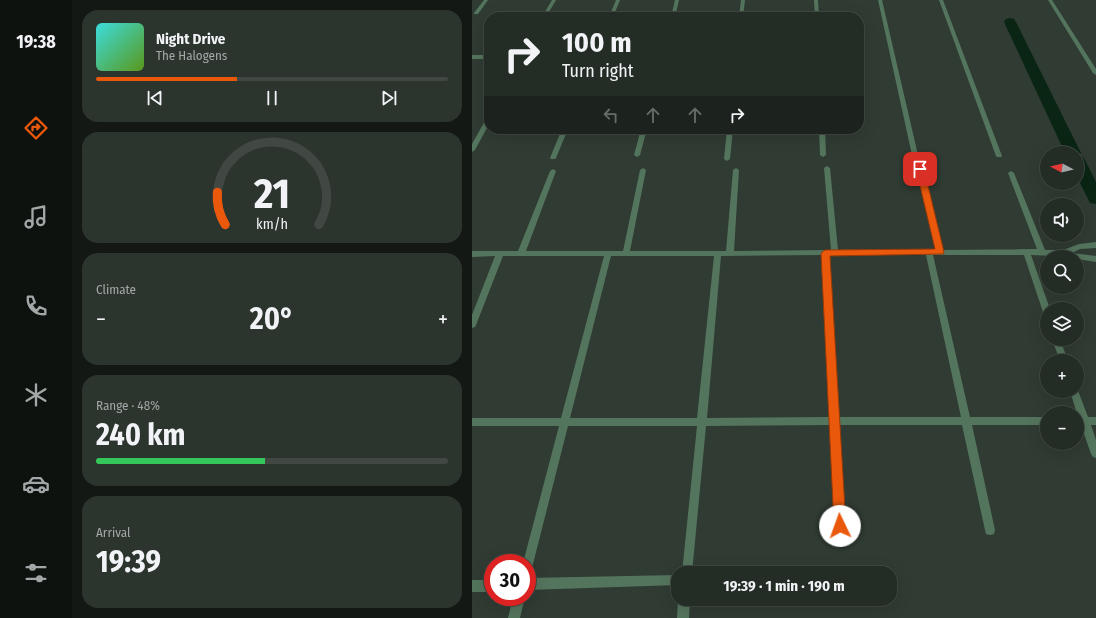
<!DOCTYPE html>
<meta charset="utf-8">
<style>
body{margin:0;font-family:"Fira Sans Condensed",sans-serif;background:#2c342e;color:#f1f3f6;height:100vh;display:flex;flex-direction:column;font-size:15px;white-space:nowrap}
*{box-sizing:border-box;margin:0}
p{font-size:13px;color:#a3a7a7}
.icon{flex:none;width:22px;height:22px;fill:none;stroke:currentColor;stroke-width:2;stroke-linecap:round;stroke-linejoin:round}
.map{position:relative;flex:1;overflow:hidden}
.drawer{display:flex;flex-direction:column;gap:10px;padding:10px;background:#141815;width:400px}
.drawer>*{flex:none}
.hud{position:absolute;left:12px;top:12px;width:380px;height:122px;border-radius:16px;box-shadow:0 4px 16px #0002,0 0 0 1px #414843;background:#242c26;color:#f1f3f6;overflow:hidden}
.needle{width:26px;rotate:277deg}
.fabs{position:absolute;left:568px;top:146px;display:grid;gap:8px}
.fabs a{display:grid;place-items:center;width:44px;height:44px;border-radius:50%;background:#242c26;box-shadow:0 4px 16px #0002,0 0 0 1px #414843;font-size:20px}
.speed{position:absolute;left:12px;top:554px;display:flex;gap:8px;font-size:20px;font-weight:700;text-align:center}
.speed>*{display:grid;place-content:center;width:52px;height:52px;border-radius:50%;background:#242c26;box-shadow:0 4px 16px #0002,0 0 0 1px #414843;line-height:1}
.speed .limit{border:6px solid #d22;background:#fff;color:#111}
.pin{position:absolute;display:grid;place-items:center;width:34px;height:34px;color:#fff;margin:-17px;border-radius:8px;box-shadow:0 2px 6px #0006}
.me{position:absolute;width:44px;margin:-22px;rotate:357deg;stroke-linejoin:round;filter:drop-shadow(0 0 3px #0008)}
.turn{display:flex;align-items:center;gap:14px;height:84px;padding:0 12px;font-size:18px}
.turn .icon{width:52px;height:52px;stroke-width:2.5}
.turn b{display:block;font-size:28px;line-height:34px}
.lanes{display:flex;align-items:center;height:38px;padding:0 12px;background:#0003;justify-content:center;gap:20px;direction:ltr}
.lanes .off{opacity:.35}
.big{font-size:30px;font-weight:700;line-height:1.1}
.drawer .tile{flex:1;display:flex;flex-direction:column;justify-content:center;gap:6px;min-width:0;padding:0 14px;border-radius:16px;background:#2c342e}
.drawer .dial{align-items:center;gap:0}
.dial svg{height:104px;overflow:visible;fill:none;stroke:#414843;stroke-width:7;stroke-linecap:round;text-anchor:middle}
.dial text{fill:#f1f3f6;stroke:none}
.song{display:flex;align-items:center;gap:12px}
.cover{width:48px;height:48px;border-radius:6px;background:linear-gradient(135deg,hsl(180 70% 55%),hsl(90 70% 35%))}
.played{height:4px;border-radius:2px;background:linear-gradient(90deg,#ea580c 40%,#414843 40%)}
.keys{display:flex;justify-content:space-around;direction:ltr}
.heat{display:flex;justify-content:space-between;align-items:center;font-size:22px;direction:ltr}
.charge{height:6px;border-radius:3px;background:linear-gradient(90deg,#34c759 48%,#414843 0)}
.trip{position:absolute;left:199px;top:566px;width:226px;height:40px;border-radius:16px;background:#242c26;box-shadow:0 4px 16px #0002,0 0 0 1px #414843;font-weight:700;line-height:40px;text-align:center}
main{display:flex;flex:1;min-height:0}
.tabs{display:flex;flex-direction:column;width:72px;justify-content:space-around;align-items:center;background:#0e120f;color:#a3a7a7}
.tabs .icon{width:28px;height:28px}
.tabs .on{color:#ea580c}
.tabs b{font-size:18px;color:#f1f3f6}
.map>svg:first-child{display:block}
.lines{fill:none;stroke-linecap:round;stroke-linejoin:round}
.canal{fill:#0a2513;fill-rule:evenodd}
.street{fill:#54755d;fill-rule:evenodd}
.route{fill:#ea580c;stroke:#983908}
</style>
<main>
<nav class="tabs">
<b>19:38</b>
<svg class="icon on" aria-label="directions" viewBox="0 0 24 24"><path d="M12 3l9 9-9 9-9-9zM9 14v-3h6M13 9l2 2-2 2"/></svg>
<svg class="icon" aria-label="music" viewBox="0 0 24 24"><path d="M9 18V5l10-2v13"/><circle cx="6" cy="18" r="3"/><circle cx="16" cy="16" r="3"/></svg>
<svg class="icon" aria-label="phone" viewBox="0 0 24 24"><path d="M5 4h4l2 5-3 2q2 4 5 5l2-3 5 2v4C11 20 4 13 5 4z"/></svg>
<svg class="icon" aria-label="climate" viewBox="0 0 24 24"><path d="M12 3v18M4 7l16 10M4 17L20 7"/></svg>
<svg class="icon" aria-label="car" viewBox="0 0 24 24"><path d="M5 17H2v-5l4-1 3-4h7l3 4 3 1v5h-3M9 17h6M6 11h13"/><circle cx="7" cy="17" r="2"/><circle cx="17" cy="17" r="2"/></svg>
<svg class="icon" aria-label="filters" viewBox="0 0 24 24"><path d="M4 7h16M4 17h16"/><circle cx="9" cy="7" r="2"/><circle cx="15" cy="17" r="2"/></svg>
</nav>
<section class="drawer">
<div class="tile">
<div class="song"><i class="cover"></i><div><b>Night Drive</b><p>The Halogens</p></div></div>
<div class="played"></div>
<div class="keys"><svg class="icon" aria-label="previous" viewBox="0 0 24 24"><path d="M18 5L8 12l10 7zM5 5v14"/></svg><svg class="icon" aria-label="pause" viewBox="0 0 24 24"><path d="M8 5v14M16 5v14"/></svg><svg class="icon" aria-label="next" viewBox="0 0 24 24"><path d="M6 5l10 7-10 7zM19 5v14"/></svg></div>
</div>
<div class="tile dial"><svg viewBox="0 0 100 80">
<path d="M14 69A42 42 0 1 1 86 69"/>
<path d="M14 69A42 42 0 0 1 8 44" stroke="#ea580c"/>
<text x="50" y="56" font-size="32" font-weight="700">21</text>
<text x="50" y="72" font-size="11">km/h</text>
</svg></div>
<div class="tile"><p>Climate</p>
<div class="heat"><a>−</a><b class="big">20°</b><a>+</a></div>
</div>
<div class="tile"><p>Range · 48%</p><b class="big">240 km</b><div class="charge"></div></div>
<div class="tile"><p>Arrival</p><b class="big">19:39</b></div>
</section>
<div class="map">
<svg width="624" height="618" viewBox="0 0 624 618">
<rect width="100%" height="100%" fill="#303b33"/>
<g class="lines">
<path class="canal" d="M538,18L542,19L544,22L609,153L607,156L611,157L613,160L624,182V204L618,203L605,177V153H593L532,22L534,19Z"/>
<path class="street" d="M12,0H16L6,14H2V13Z
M80,0H84L74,17H70Z
M144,0H148L141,17H137Z
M203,0H207L203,17H199Z
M269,0H273L271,17H267Z
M342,0H346L347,17H343Z
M406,0H410L446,155L443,157L440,155Z
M467,0H471L530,156L529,157H525L524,156Z
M576,0H580L624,69V75L621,73Z
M0,55H17V59H0Z
M17,117V124L3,150L0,152V144L14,119Z
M90,129H96L84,158L83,159H79L78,158Z
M169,129H175L168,155L165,157L162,155Z
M255,129H261L258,159L255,161L252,159Z
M347,129H353L354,155L351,157L348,155Z
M355,166L358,168L366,250H464L445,169L448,167L451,169L471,250L565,249L536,173L539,171L542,173L573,250H591L607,244L624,242V248L608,249L600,253L624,256V262L605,259V257L559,255L578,309H575V315L572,314L571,312L552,255H461L498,417H575V425H500L523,530L522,534L518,535L514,534L513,530L490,425H367L373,526L372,530L368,531L364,530L363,526L358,425L234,426L220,573H210L225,426H96L60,568L59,572L55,573V563H51L87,426H0V418H89L132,256H31L4,325L3,327L0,328V315L23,256L0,257V251H46L78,171L81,169L84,171L54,251H151L168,170L171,168L174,170L158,251H254L261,170L264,168L267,170L262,251L359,250L352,168ZM349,255L357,417L235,418L249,256ZM357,255H454L489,417H367ZM139,256H242L225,418H98Z
M580,339H588L596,361H588Z
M605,388L616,417H624V425H619L624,440V458L621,457L619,454L609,425H605V417H606L598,391H605Z
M206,575V585L55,590V578Z
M0,580H21V592H0Z
M41,597H53L48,618H36Z
M206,599H218L217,618H205Z"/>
</g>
<path class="route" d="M448,167L452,169L472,252L471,254L358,256L374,526L372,531L368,532L364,531L362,526L349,253L353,250L463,249L444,169Z"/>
</svg>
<div class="fabs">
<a><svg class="needle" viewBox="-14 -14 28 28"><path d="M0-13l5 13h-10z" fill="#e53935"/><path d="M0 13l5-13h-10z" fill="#a3a7a7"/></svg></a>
<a><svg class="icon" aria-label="sound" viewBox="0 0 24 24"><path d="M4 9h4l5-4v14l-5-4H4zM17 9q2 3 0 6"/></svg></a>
<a><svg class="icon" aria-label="search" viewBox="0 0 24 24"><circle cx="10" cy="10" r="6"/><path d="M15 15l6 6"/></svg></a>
<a><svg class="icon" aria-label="layers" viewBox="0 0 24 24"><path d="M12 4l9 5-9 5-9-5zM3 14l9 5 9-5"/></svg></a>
<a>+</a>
<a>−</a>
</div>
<div class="speed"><div class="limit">30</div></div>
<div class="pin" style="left:448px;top:169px;background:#d93025"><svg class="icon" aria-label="arrive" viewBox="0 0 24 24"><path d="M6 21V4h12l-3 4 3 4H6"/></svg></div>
<svg class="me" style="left:368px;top:526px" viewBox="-20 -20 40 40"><circle r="19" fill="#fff"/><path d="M0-13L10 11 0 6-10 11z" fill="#ea580c"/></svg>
<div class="trip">19:39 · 1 min · 190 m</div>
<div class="hud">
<div class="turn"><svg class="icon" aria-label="right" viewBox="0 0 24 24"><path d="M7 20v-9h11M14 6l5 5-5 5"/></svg><div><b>100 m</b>Turn right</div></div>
<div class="lanes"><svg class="icon off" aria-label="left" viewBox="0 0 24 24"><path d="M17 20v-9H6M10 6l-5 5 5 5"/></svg><svg class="icon off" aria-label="ahead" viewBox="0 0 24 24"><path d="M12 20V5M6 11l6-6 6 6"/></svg><svg class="icon off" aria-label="ahead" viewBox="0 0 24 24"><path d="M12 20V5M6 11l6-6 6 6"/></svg><svg class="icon" aria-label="right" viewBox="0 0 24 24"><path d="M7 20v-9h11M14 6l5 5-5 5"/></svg></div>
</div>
</div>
</main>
